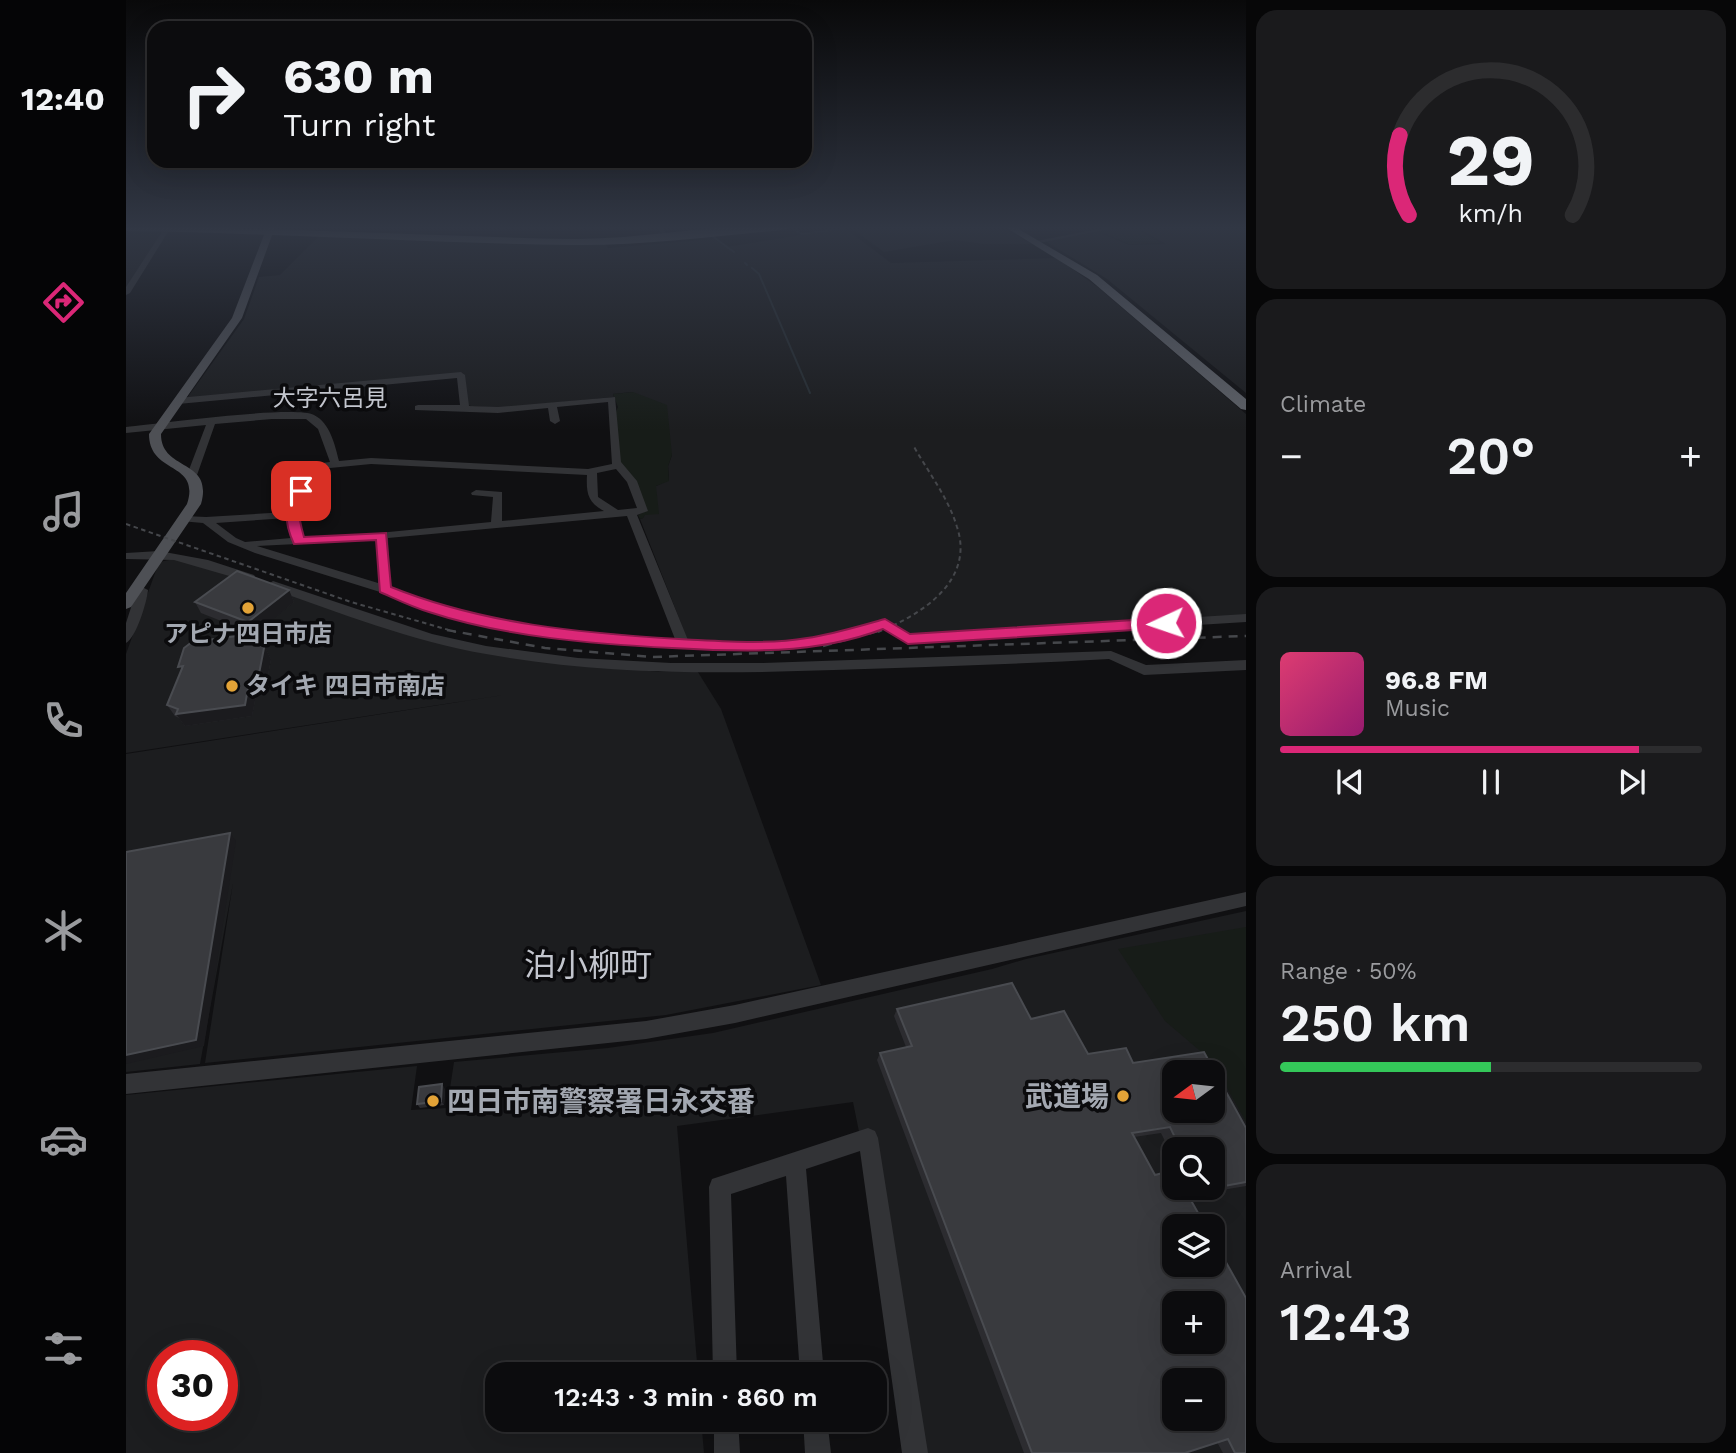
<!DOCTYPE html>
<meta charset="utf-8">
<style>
body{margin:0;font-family:"Work Sans","Noto Sans JP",sans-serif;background:#1a1a1c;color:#f1f3f6;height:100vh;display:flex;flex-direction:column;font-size:26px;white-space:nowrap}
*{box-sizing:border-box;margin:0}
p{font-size:23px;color:#9a9b9e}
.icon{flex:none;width:38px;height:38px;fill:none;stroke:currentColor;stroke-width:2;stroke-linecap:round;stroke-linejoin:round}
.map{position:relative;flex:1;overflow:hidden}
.drawer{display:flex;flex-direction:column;gap:10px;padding:10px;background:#070708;width:490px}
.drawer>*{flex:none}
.hud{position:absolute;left:21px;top:21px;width:665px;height:147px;border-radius:21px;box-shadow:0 7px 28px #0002,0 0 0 2px #2c2c2e;background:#0c0c0e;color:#f1f3f6;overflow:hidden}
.needle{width:46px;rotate:255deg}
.controls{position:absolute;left:1036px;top:1060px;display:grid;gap:14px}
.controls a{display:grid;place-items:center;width:63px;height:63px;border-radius:14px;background:#0c0c0e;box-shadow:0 7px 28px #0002,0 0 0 2px #2c2c2e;font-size:35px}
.speed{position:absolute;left:21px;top:1340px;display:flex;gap:14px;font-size:35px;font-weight:700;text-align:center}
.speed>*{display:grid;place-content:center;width:91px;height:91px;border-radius:50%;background:#0c0c0e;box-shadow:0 7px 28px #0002,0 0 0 2px #2c2c2e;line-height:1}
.speed .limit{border:10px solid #d22;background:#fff;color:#111}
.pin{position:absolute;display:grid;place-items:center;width:60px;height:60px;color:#fff;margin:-30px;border-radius:14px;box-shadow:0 4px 10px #0006}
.me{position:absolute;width:77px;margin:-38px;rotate:267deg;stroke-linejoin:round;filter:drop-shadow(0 0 5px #0008)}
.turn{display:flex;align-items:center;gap:24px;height:147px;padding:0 21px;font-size:32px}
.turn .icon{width:91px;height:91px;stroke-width:2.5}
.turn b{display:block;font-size:49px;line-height:60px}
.big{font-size:52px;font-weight:600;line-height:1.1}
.drawer .widget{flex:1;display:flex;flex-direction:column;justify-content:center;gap:10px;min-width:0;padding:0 24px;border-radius:21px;background:#1a1a1c}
.drawer .dial{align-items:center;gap:0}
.dial svg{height:182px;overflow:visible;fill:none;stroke:#2c2c2e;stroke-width:7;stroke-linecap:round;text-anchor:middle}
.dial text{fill:#f1f3f6;stroke:none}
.song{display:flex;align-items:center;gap:21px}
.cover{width:84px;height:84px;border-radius:10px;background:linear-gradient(135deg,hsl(340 70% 55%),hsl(320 70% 35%))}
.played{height:7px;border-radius:4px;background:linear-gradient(90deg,#db2777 85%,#2c2c2e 85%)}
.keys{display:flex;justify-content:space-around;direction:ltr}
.heat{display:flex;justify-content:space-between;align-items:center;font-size:38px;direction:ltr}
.charge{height:10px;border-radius:5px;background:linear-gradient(90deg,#34c759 50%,#2c2c2e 0)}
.trip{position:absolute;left:359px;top:1362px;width:402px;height:70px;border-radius:21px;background:#0c0c0e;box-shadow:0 7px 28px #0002,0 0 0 2px #2c2c2e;font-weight:600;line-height:70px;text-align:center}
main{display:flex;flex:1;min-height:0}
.tabs{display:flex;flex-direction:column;width:126px;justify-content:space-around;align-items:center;background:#050506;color:#9a9b9e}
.tabs .icon{width:49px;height:49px}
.tabs .selected{color:#db2777}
.tabs b{font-size:32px;color:#f1f3f6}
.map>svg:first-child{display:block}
.built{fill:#1c1d1f;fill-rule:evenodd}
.green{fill:#171c18}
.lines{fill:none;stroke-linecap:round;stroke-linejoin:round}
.stream{stroke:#282f34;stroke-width:2}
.river{fill:#282f34;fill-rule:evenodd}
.minor{fill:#323336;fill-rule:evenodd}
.major{fill:#4e5055;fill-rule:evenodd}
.highway{fill:#5e6167;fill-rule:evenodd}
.rail-far1{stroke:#45474b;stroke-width:2;stroke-dasharray:4.5 3.5;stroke-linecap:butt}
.rail{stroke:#45474b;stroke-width:2.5;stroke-dasharray:9 7;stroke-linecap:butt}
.wall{fill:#2c2c30}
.shaded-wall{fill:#1b1b1e}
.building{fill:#393a3e;stroke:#494b50;stroke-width:2;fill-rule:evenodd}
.route{fill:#db2777;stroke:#8e194d;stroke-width:2}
.poi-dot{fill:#e3a337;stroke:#0b0b0d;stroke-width:2.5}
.labels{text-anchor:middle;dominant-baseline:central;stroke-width:7;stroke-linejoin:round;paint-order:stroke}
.far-quarter-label{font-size:23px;fill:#c3c6ce;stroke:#0b0b0d}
.poi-label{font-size:24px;font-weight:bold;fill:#a3a8b1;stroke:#0b0b0d}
.near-poi-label{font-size:28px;font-weight:bold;fill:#a3a8b1;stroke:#0b0b0d;text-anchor:end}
.near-neighbourhood-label{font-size:32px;fill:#c3c6ce;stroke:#0b0b0d}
</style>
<main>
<nav class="tabs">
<b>12:40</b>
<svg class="icon selected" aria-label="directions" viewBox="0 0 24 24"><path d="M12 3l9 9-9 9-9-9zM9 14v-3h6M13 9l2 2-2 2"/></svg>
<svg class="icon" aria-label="music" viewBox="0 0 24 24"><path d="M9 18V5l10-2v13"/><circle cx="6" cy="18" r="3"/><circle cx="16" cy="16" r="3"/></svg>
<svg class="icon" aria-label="phone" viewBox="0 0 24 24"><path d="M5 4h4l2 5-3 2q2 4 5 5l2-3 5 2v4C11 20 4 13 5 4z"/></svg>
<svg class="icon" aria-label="climate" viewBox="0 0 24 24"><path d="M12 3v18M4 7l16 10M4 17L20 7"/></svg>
<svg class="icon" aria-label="car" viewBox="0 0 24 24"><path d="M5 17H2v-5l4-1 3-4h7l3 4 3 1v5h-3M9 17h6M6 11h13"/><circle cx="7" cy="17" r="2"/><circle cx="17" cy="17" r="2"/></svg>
<svg class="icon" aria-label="filters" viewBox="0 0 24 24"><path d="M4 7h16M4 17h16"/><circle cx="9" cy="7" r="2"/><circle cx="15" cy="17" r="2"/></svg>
</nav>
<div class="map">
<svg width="1120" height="1453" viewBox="0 0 1120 1453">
<rect width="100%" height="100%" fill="#101012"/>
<path class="built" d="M724,227H855L867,232L881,230L906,244H857L829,240L758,252Z
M1010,227H1120V393L981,279L919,241L972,232L1003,245L1040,244Z
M719,228L765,263L931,258L973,288L1120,414V615L784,637L758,620L721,633L673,641L627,643L562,641L514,519L517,518L530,486L543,480L542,466L546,455L507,392L487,394L488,397L373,408L345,406L342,405L337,373L61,398L118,319L133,277L154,275L194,235L479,243L482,248L588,239L600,247Z
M0,231H32L34,235L0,288Z
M48,559L65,561L309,641L532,672L570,669L595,709L695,985L540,1015L79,1063L107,883L74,1064L0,1072V754L403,691L0,753V654L33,562Z
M1120,911V1453H798L727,1102L551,1126L572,1374H371V1419H575L578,1453H0V1095L291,1066L285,1110L321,1108L328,1062L482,1048L587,1033L866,969L900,959ZM1048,1073H1087V1111H1048ZM1048,1150H1087V1188H1048ZM1048,1227H1087V1265H1048ZM1048,1304H1087V1342H1048ZM37,1356H96V1416H37ZM1048,1381H1087V1419H1048Z"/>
<path class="green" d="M998,227H1008L1035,243L1003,244L972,231Z
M507,392L541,405L546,455L542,466L543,481L530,486L533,514L519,515L517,518L514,519L512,515L518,512L506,477L494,463L489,414L492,407L487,394Z
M1120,927V1122L1086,1061L1039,1021L992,949Z"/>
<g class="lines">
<path class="stream" d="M667,229L676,234L719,228
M586,236L608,252
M619,263L621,265
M626,268L633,274L684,393"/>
<path class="river" d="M366,227H525L521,229H370Z"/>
<path class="minor" d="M39,227H45L4,293L0,295V287Z
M490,227H497L494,229Z
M530,227H536L544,239H540Z
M983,227H994L913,243L910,241Z
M335,372L339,375L343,406L372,407L489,397L495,462L511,481L522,511L511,515L562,640C601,642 642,645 680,639C707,635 733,627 759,620L784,635L1120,614V622L782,643L758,629L732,637L678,648L612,651L494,644L408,635L304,612L254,592L129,553L102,542L77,523L54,521L53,519L58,516L80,517L160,512L164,499L187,464L204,462L192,429L180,419H146L89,424L71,475L66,478L61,475L80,425L0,433V427C31,424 168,405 188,415C204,423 209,445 213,461L245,458L462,469L486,464L482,402L431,407L434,421L429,424L424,421L422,408L372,413L289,410V406L292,405H334L331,378L52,404L48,401L52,398ZM245,464L461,475C460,493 462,503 478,511L376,521V492L350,490L345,493L346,495L367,497L365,522L232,535L176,537L170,515L174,499L194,469ZM490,469L501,482L511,508L492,510L472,497L471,473ZM501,516L549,639L408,627L311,606L264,587L262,538ZM161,518L165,538L119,542L110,538L90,523ZM251,540L252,583L131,546Z
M33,551L82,560L128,575L130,578L124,582L48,560L0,559V553Z
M147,581L306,634L360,646L452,658L545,663H637L985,651L1020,665L1120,660V670L1018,675L983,659C892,664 800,667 708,670C592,674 475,675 360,654C285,641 214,613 143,588L141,585Z
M12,585L22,590C21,602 10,638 0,643V623L10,592L6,589Z
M1120,892V906L609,1023L520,1039L0,1094V1074L520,1021L609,1005Z
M742,1128L749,1131L752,1138L802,1453H776L734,1151L680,1169L698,1374H674L660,1176L605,1194L611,1374H587L583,1187L586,1179Z
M588,1419H612L614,1453H588Z
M677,1419H701L705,1453H679Z"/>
<path class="major" d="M141,227H149L116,318L35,434C35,472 88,458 75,504L5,607L0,609V593L61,504C75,461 23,475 23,434L106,318Z"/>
<path class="highway" d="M0,227C149,227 297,236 446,239C518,240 591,222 663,227L658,230C588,236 517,246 446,245C297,243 149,233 0,231Z
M879,227H889L971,275L1120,399V410L1115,409L963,279Z"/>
<path class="rail-far1" d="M0,524L225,602L330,632
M752,632C795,615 849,581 831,527C822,497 802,472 787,445"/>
<path class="rail" d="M321,630L419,648L527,657L1120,636
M697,646L756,630"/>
</g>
<path class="wall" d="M163,590L168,602L129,633H134L140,645L139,648L145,659L139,691L130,695L126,716L59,726L53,718L49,716L41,705L55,671L128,634L75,613L69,602Z
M771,1009L905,1019L962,1054L1007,1063L1120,1128V1186L1066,1195L1062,1188H1087V1150H1048V1159L1035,1133L1008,1137L1120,1453H1097L1091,1442L1059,1453H898L751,1060L754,1053L780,1047L768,1016Z
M319,1089L318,1105L294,1108L291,1104Z"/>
<path class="shaded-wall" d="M163,590L168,602L129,634L122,622Z
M134,633L140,645L139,648L145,659L139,691L130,695L126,716L59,726L50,714Z
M104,833L110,841L78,1046L0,1064V1055Z
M316,1084L319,1089L318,1105L315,1101Z"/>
<path class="building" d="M111,571L163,590L122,622L69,602Z
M134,633L131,642L138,648L132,679L123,683L119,705L50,714L52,709L41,705L57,666L52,667L58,648L66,642Z
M104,833L70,1040L0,1055V852Z
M886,983L905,1019L938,1011L962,1054L1000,1048L1007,1063L1078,1052L1120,1128V1182L1087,1188V1150H1055L1044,1127L1006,1133L1029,1175L1048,1170V1188H1058L1080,1227H1048V1265H1087V1239L1120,1298V1453H1109L1102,1439L1059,1453H906L754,1053L786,1046L771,1009ZM1048,1073H1087V1111H1048ZM1048,1304H1087V1342H1048ZM1048,1381H1087V1419H1048Z
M316,1084L315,1101L291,1104L293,1087Z"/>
<linearGradient id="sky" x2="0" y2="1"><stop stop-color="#09090a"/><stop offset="0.53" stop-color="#313744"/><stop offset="1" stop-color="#313744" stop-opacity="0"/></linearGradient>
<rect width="1120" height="430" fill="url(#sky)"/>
<path class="route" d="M175,488L181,491C169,507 173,519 178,537L260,533L265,587C357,624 454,633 553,639C595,641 639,645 681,638C708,634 733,626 759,619L784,634L1040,618L1047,623L1040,628L782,644L757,629C689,655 617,652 546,648C467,644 379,637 303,612C286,607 270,599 254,592L250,540L168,544C160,527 153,497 175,488Z"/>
<g class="poi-dot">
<circle cx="122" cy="608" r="7"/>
<circle cx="106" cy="686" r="7"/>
<circle cx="997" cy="1096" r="7"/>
<circle cx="307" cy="1101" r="7"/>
</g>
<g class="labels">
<g class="far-quarter-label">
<text x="204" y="398">大字六呂見</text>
</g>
<g class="poi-label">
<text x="122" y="634">アピナ四日市店</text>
<text x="120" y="686" text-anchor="start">タイキ 四日市南店</text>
</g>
<g class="near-poi-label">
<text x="983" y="1096">武道場</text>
<text x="321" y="1101" text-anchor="start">四日市南警察署日永交番</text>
</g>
<g class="near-neighbourhood-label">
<text x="462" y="965">泊小柳町</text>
</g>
</g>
</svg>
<div class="controls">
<a><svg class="needle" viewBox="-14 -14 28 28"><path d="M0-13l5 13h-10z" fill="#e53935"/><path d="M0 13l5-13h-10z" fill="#9a9b9e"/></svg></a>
<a><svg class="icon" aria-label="search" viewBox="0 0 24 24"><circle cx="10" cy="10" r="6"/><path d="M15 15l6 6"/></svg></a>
<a><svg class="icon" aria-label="layers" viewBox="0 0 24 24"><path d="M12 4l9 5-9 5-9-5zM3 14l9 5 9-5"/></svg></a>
<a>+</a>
<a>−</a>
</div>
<div class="speed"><div class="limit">30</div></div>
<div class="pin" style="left:175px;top:491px;background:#d93025"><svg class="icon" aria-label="arrive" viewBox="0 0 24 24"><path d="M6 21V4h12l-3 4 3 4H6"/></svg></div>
<svg class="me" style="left:1040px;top:623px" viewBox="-20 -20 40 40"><circle r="17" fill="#db2777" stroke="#fff" stroke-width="3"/><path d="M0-11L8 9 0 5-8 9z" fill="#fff"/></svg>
<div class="trip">12:43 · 3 min · 860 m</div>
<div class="hud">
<div class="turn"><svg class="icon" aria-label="right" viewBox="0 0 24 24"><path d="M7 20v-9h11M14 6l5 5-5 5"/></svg><div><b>630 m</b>Turn right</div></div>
</div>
</div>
<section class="drawer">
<div class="widget dial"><svg viewBox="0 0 100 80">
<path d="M14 69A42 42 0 1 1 86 69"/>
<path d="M14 69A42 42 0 0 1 10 34" stroke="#db2777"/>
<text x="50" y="56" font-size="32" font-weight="700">29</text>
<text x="50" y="72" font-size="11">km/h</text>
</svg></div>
<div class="widget"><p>Climate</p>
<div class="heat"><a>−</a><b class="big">20°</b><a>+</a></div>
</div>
<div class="widget">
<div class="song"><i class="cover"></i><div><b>96.8 FM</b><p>Music</p></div></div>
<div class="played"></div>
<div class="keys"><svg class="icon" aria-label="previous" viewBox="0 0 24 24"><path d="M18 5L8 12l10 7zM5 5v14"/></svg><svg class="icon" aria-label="pause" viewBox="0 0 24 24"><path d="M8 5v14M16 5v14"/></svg><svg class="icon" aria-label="next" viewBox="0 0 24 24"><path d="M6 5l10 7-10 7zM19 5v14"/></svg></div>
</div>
<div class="widget"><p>Range · 50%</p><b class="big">250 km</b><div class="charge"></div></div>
<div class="widget"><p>Arrival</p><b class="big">12:43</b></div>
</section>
</main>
